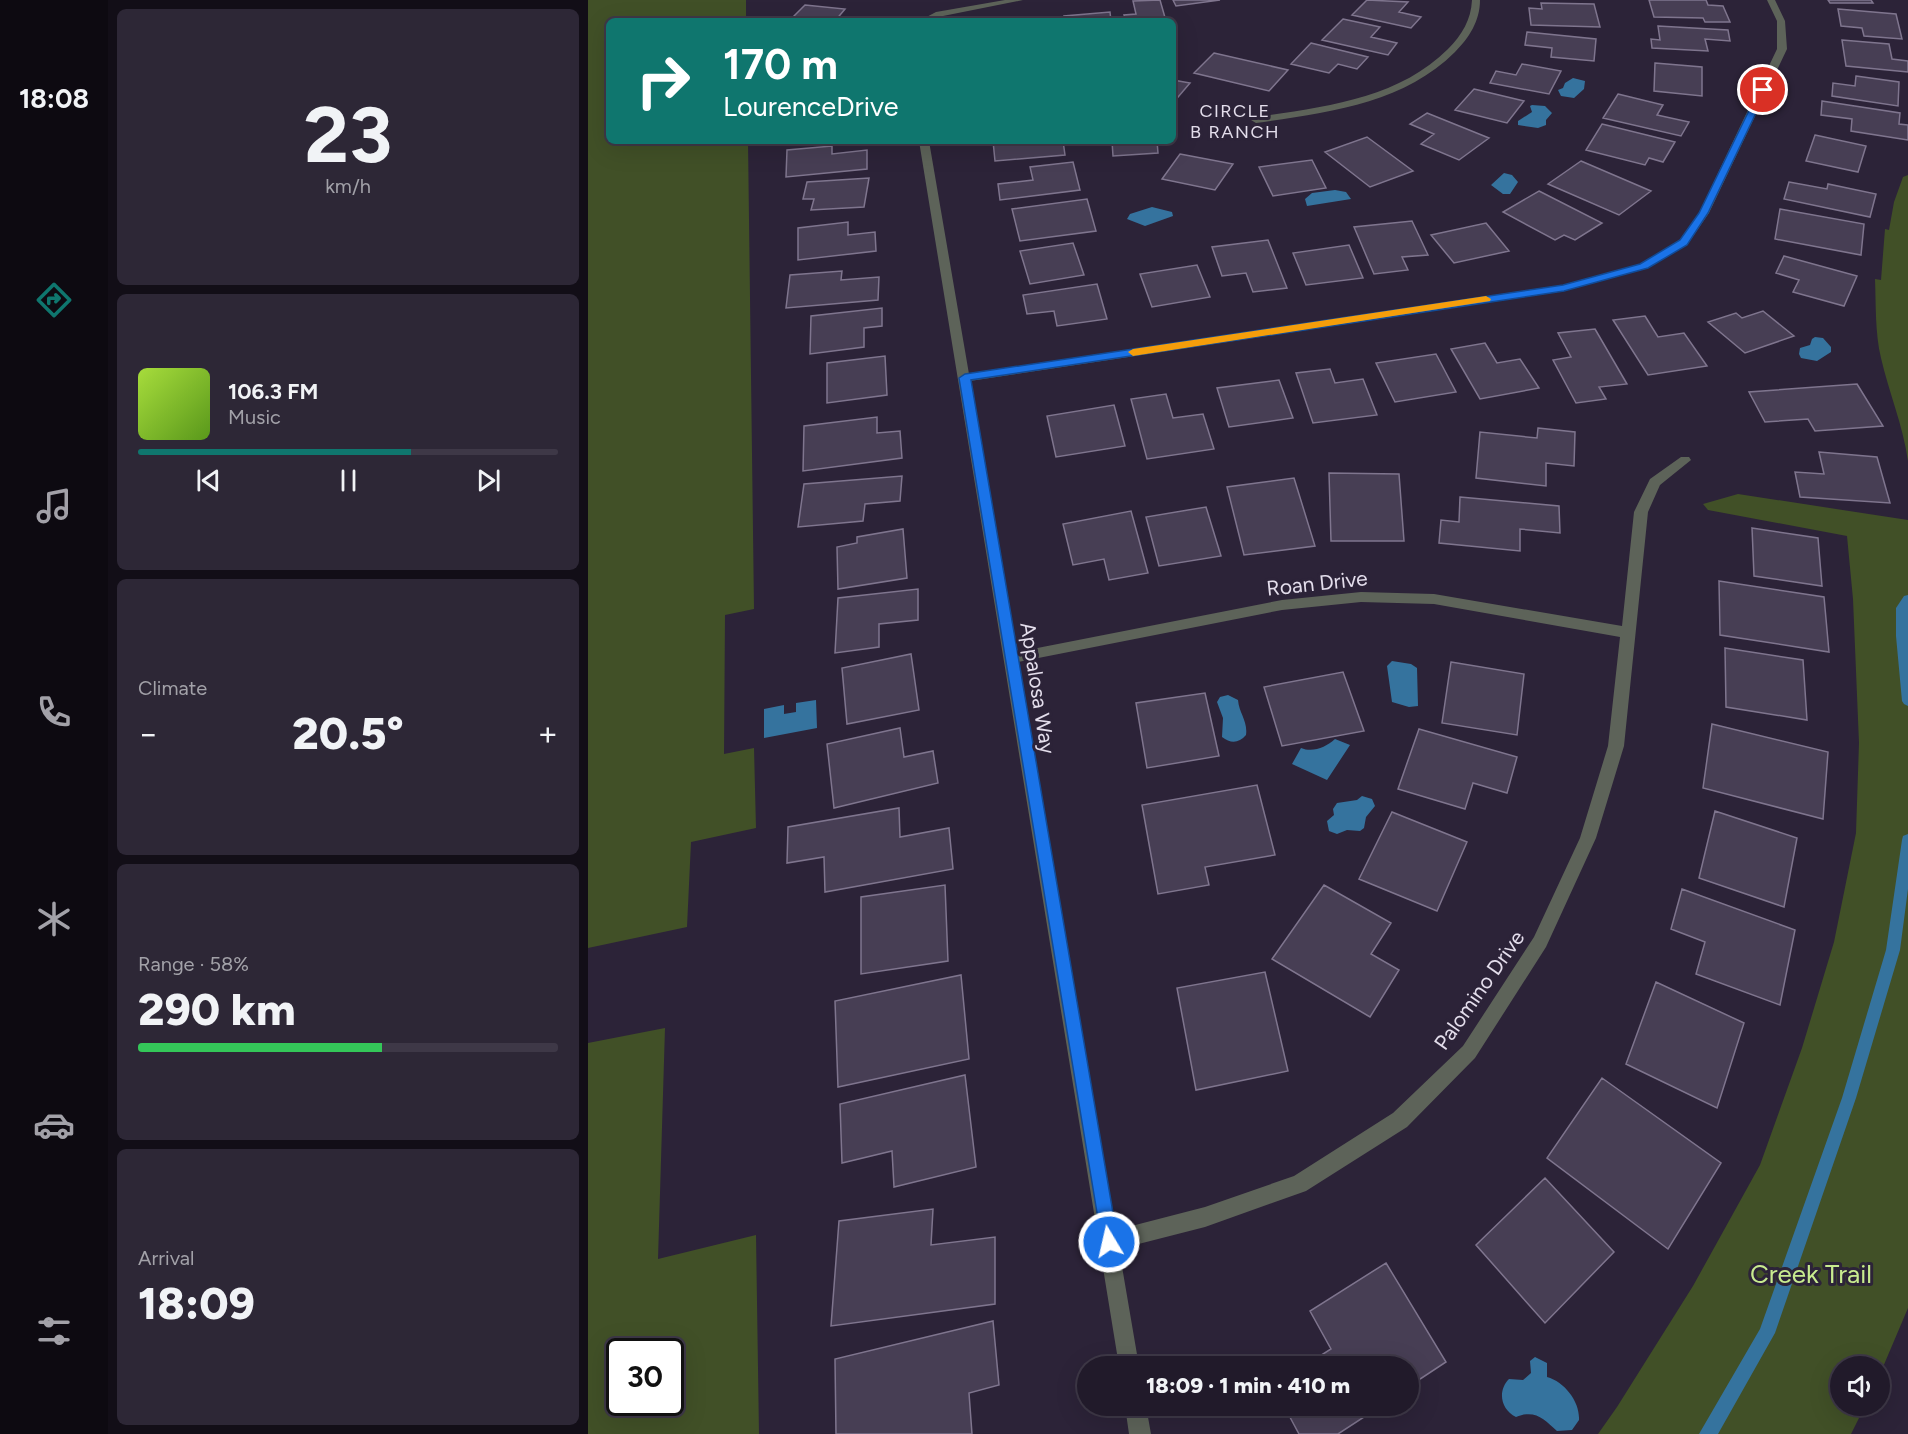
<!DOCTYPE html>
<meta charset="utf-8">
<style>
body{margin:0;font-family:Figtree,sans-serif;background:#2d2736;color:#f1f3f6;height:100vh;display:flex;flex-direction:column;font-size:22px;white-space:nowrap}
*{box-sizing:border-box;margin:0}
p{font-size:20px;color:#a2a1a8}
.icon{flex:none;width:33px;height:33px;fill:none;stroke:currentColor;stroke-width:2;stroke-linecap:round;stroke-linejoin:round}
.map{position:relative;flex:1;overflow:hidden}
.details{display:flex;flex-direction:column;gap:9px;padding:9px;background:#120e17;width:480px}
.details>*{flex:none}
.banner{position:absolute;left:18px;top:18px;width:570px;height:126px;border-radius:9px;box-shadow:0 6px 24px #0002,0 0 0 2px #3e3847;background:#0f766e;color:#fff;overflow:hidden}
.fabs{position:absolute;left:1242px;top:1356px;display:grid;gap:12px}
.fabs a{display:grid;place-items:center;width:60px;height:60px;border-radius:50%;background:#211a2a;box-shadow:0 6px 24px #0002,0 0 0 2px #3e3847;font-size:30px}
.speed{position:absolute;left:18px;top:1338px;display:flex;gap:12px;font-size:30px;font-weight:700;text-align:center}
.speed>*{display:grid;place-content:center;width:78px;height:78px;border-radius:50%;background:#211a2a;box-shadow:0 6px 24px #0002,0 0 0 2px #3e3847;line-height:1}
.speed .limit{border:3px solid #111;border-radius:9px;background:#fff;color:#111}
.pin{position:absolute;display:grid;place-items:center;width:51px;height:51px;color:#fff;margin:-26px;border:3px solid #fff;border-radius:50%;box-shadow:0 2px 6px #0007}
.me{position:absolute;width:66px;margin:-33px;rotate:351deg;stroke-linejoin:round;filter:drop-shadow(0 0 4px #0008)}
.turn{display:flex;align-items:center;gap:21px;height:126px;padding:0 18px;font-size:27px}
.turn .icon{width:78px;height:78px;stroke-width:2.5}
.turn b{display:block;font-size:42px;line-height:51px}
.big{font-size:45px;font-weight:800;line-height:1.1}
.details .tile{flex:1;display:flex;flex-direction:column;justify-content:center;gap:9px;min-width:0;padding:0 21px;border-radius:9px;background:#2d2736}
.details .dial{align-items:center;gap:0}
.dial b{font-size:78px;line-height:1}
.song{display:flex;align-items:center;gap:18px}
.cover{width:72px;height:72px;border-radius:9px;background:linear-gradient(135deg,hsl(80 70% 55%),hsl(90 70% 35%))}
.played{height:6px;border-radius:3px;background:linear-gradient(90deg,#0f766e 65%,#3e3847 65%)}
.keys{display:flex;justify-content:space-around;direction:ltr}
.heat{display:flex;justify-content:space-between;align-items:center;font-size:33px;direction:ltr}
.charge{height:9px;border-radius:4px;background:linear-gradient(90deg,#34c759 58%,#3e3847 0)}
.trip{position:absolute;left:489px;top:1356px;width:342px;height:60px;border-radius:30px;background:#211a2a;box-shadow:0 6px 24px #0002,0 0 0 2px #3e3847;font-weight:800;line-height:60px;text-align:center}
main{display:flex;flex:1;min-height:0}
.menu{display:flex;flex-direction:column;width:108px;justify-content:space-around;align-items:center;background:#0d0a11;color:#a2a1a8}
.menu .icon{width:42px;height:42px}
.menu .selected{color:#0f766e}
.menu b{font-size:27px;color:#f1f3f6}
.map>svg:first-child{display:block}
.green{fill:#415027;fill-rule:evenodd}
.water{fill:#35739e}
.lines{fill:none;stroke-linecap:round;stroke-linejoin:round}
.stream{fill:#35739e;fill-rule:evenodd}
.building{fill:#473e54;stroke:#7f758e;stroke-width:1.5}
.minor{fill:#5d6359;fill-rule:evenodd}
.route{fill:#1a73e8;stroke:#114b97;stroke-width:1.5}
.slow{fill:#f59e0b}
.labels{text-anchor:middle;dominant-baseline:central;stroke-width:6;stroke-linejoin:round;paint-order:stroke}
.far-neighbourhood-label{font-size:18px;letter-spacing:1.5px;fill:#e4deec;stroke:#2c2338}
.street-label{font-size:21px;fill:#e4deec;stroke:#2c2338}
.near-park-label{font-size:26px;fill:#c8eb8f;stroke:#2c2338}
</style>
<main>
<nav class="menu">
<b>18:08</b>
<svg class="icon selected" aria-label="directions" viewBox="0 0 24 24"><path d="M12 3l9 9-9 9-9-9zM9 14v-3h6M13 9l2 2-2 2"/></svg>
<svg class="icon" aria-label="music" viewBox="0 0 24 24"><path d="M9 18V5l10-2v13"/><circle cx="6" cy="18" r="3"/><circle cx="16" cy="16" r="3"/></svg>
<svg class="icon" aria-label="phone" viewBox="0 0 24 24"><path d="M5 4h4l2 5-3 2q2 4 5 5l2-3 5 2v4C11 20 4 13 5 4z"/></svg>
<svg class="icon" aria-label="climate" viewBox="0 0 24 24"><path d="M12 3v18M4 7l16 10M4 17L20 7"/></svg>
<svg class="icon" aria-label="car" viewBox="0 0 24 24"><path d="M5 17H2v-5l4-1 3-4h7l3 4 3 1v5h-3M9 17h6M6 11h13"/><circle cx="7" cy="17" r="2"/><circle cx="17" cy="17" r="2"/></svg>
<svg class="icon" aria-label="filters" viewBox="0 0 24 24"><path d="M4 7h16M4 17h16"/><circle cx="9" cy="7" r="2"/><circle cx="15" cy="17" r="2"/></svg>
</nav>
<section class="details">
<div class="tile dial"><b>23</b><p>km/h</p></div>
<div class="tile">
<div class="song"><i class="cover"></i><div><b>106.3 FM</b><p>Music</p></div></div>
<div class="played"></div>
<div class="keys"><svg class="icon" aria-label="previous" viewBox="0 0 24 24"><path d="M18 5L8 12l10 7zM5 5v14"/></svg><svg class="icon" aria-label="pause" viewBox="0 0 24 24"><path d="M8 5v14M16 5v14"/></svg><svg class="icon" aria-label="next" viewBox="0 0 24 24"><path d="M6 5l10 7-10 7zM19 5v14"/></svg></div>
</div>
<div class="tile"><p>Climate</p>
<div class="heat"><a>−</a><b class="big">20.5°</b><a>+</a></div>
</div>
<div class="tile"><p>Range · 58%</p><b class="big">290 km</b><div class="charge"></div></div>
<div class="tile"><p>Arrival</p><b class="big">18:09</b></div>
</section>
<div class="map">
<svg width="1320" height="1434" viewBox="0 0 1320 1434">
<rect width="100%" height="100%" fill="#2c2338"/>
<path class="green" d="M0,0H158V21H21V141H160L166,609L137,615L136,754L166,748L168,828L103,842L99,927L0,948Z
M1320,175V461C1315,425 1301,393 1293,358C1287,333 1288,305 1287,279L1293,280L1297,229L1301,230L1306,202L1315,177Z
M1150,494L1320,520V1308L1292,1374V1366H1252V1406H1277L1263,1434H1010L1029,1407L1105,1286L1172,1165L1214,1048L1246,942L1268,833L1271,743L1265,599L1259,536L1120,510L1115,504Z
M77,1028L70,1259L168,1235L171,1434H0V1043ZM32,1352H82V1402H32Z"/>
<path class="water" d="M985,78L997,81L996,89L986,98L973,96L970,90L975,88L977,83Z
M944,105L957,106L964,113L958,120V125L950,128L930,125V121L944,112L942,106Z
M916,173L924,175L930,182L922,194H915L903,185Z
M747,190L758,192L763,199L719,206L717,199L724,193Z
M564,207L584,212L585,216L557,226L539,219L542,214Z
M1227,337L1235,338L1243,347V352L1229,361L1213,358L1211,354L1212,348L1222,345L1224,339Z
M804,661L823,664L829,668L830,706L821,707L804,702L799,666Z
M640,695L650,700C651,713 660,721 658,735C651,743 643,744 634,737L635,718L629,702L632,697Z
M228,700L229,728L176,738V709L196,705V714L208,712V703Z
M747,739L762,745L739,780L704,764L713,748C725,753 738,747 747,739Z
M774,796L784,799L787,806L778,817L776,828L772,831L759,830L749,834L741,831L739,821L746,815L745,809L749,803L769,800Z
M947,1357L959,1363V1377C977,1382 992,1402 991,1420L984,1430L969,1431C956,1419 947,1409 928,1417C913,1410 909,1391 921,1379L935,1380L943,1373L942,1361Z"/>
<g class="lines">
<path class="stream" d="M1320,595V706L1316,704L1314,701L1308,636V608L1316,596Z
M1320,834V889L1312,950L1268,1098L1187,1333L1130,1434H1111L1172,1329L1254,1098L1298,950L1314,840L1315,836Z"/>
</g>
<path class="building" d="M572,0L578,21H538L536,15L548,14L545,1Z
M585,0H632L588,6Z
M779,0L820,2L811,12L833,17L823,28L764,15Z
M1061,0H1118L1120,5L1135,6L1142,22H1117L1115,18L1066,17Z
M1240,0H1283L1285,3H1242Z
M953,3L1006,4L1012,27L943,25L941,8L954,9Z
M217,5L257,9L247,21H201Z
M1250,9L1308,14L1314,39L1276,36L1274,28L1253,26Z
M522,12L523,21H477L476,16Z
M755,19L792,27L783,37L809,43L800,55L734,40Z
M1070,26L1140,30L1142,41L1117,39L1120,51L1064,48L1063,39L1072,40Z
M939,32L1008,39L1006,61L963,57L964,48L937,45Z
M1254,40L1301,44L1304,59L1320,61V72L1258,66Z
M723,43L780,57L769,69L750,64L741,73L703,64Z
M626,53L700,70L681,91L606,73Z
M1067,63L1114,67V96L1066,91Z
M934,64L973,71L961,94L902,83L908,71L928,75Z
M1268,76L1311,82L1310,106L1244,96L1245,83L1267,86Z
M585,80L602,83L585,103Z
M886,89L936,101L919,123L867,110Z
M1030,94L1075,105L1069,115L1101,122L1093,136L1015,118Z
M1234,101L1312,113L1311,124L1320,125V140L1263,131L1264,119L1233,115Z
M839,113L901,138L871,160L833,144L846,134L822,124Z
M1014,124L1087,142L1075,162L1061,158L1057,165L998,150Z
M1227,135L1278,146L1270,172L1218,161Z
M779,137L825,171L782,187L737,152Z
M405,141H475L477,155L407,161Z
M524,141H569L570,153L525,156Z
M244,146V154L279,150V169L198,177L199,150Z
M592,154L645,164L627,190L574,179Z
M724,160L738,188L685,196L671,167Z
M993,161L1063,191L1031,215L960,184Z
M485,162L492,190L412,200L410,184L445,180L442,167Z
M281,178L276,207L223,210L226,199H215L219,182Z
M1201,182L1239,189L1240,184L1288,194L1282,217L1196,199Z
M951,191L1014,223L987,240L976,235L967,240L915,212Z
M499,199L508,231L432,241L424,209Z
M1192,209L1276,224L1273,255L1187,239Z
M824,221L840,255L814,257L820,270L786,274L766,227Z
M260,222V235L287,232L288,251L210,260V228Z
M898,223L921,251L866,263L843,235Z
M680,240L699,288L665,292L658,273L634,276L624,247Z
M485,243L496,275L442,284L432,251Z
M761,245L775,278L718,285L705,253Z
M1196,256L1269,276L1256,306L1205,292L1211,280L1188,273Z
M609,265L622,297L564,307L552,274Z
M254,271L253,280L291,277L290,300L198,308L202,275Z
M509,284L519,319L469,326L466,311L439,314L435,295Z
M294,308V326L276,328V347L222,354L223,316Z
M1175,311L1206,336L1157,353L1120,322L1148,313L1154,318Z
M1057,316L1070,337L1096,333L1119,366L1060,375L1025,320Z
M1007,329L1039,384L1011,387L1018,399L988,403L965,360L983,357L970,333Z
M897,343L909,363L932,359L951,388L892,399L863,349Z
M848,354L868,392L807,402L788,363Z
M297,356L299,395L239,403V363Z
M742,369L747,383L775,379L789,415L725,423L708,373Z
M691,380L705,418L641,427L629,388Z
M1269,384L1295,426L1227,431L1220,419L1177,422L1161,392Z
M578,394L585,418L615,414L626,449L559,459L543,399Z
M526,405L537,446L468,457L459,416Z
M289,417V433L312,431L314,458L215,471L216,426Z
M950,428L987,432L986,466L958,463V486L888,478L892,432L949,438Z
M1231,452L1289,457L1302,503L1212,497L1207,472L1236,474Z
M741,473L811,474L816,541H743Z
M314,476L312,501L277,504L275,521L210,527L216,484Z
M706,478L727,546L656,555L639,487Z
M872,497L971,506L972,533L932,529V551L851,543L853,520L871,522Z
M618,507L633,556L571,566L558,517Z
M543,511L560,573L521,580L516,559L485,565L475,524Z
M1164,528L1230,538L1234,586L1166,576Z
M315,529L319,578L250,589L249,547L269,543V537Z
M1131,581L1236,597L1241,652L1132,635Z
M330,589V620L291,624V647L247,653L250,598Z
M1137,648L1215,660L1219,720L1138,707Z
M323,654L331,710L259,724L254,668Z
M863,662L936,674L929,735L854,723Z
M755,672L776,731L694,746L676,687Z
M617,693L631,756L559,768L548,703Z
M1124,724L1240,752L1235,819L1115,788Z
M312,728L316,757L345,751L350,783L246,808L239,744Z
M831,729L929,757L919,793L885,783L877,809L810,789Z
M669,785L687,855L617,867L621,885L570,894L554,805Z
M311,808L312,837L361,828L365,869L237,892L236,857L199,863L200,827Z
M1127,811L1209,838L1196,907L1111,878Z
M804,812L879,842L849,911L771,879Z
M357,885L360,961L273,974V897Z
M736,885L803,923L783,954L811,970L782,1017L684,959Z
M1094,889L1207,930L1192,1005L1108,974L1117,942L1083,929Z
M677,972L700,1071L608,1090L589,988Z
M373,975L381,1059L250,1087L247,1001Z
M1068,982L1156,1023L1129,1108L1038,1064Z
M377,1075L388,1167L306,1187L304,1151L254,1163L252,1104Z
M1014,1078L1133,1163L1080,1249L959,1158Z
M957,1178L1026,1252L957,1323L888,1245Z
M345,1209L343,1245L407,1237V1304L243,1326L251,1221Z
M798,1263L858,1362L820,1387V1366H716L743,1349L722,1311Z
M405,1321L411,1385L381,1393L384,1434H248L247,1359Z
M696,1406H793L750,1434H711Z"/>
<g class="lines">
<path class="minor" d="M417,0H435L350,17L342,21H331L348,12Z
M884,0H892C892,21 881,38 867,52C815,104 738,113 668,123L663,120L668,117C736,107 810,99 860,49C874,35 883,20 884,0Z
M1179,0H1187L1197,21L1199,49L1121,213L1099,245L1060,268L976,291L382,381L429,652L694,600L773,592L846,594L1034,626L1046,512L1062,479L1093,457H1101L1103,460L1072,485L1060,512L1036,746L1008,838L958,947L887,1058L819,1127L718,1191L617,1227L531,1249L551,1366H531L331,141H341L381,374L975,285L1052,264L1091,241L1111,213L1189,49V21ZM773,602L846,604L1032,637L1020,746L992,838L946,937L875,1046L805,1113L706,1176L617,1207L528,1230L430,662L694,610Z
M537,1406H558L563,1434H541Z"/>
</g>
<path class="route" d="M1175,87L1179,90L1120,213L1099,245L1060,268L976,291L383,380L530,1242L527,1249L521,1251L515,1249L371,378L377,374L975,285L1052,264L1092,240L1111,213L1171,90Z"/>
<path class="slow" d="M898,296L903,299L902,301L545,356L540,352L545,349Z"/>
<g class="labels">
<g class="far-neighbourhood-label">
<text x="647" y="111">CIRCLE<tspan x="647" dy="21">B RANCH</tspan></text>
</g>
<g class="street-label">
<text transform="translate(729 583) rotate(-6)">Roan Drive</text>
<text transform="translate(450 688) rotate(81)">Appalosa Way</text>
<text transform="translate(891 990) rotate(-55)">Palomino Drive</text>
</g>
<g class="near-park-label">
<text x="1223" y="1274">Creek Trail</text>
</g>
</g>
</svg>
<div class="fabs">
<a><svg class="icon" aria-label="sound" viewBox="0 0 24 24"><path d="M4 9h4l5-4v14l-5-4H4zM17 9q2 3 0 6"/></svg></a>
</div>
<div class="speed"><div class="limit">30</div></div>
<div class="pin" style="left:1175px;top:90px;background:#d93025"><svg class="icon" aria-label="arrive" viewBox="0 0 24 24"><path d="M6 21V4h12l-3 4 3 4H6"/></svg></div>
<svg class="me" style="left:521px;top:1242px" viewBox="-20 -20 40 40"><circle r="17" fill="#1a73e8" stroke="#fff" stroke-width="3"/><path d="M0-11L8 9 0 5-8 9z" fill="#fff"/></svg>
<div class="trip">18:09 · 1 min · 410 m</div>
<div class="banner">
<div class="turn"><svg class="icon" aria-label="right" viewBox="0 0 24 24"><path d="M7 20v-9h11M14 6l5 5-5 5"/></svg><div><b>170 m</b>LourenceDrive</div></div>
</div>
</div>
</main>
